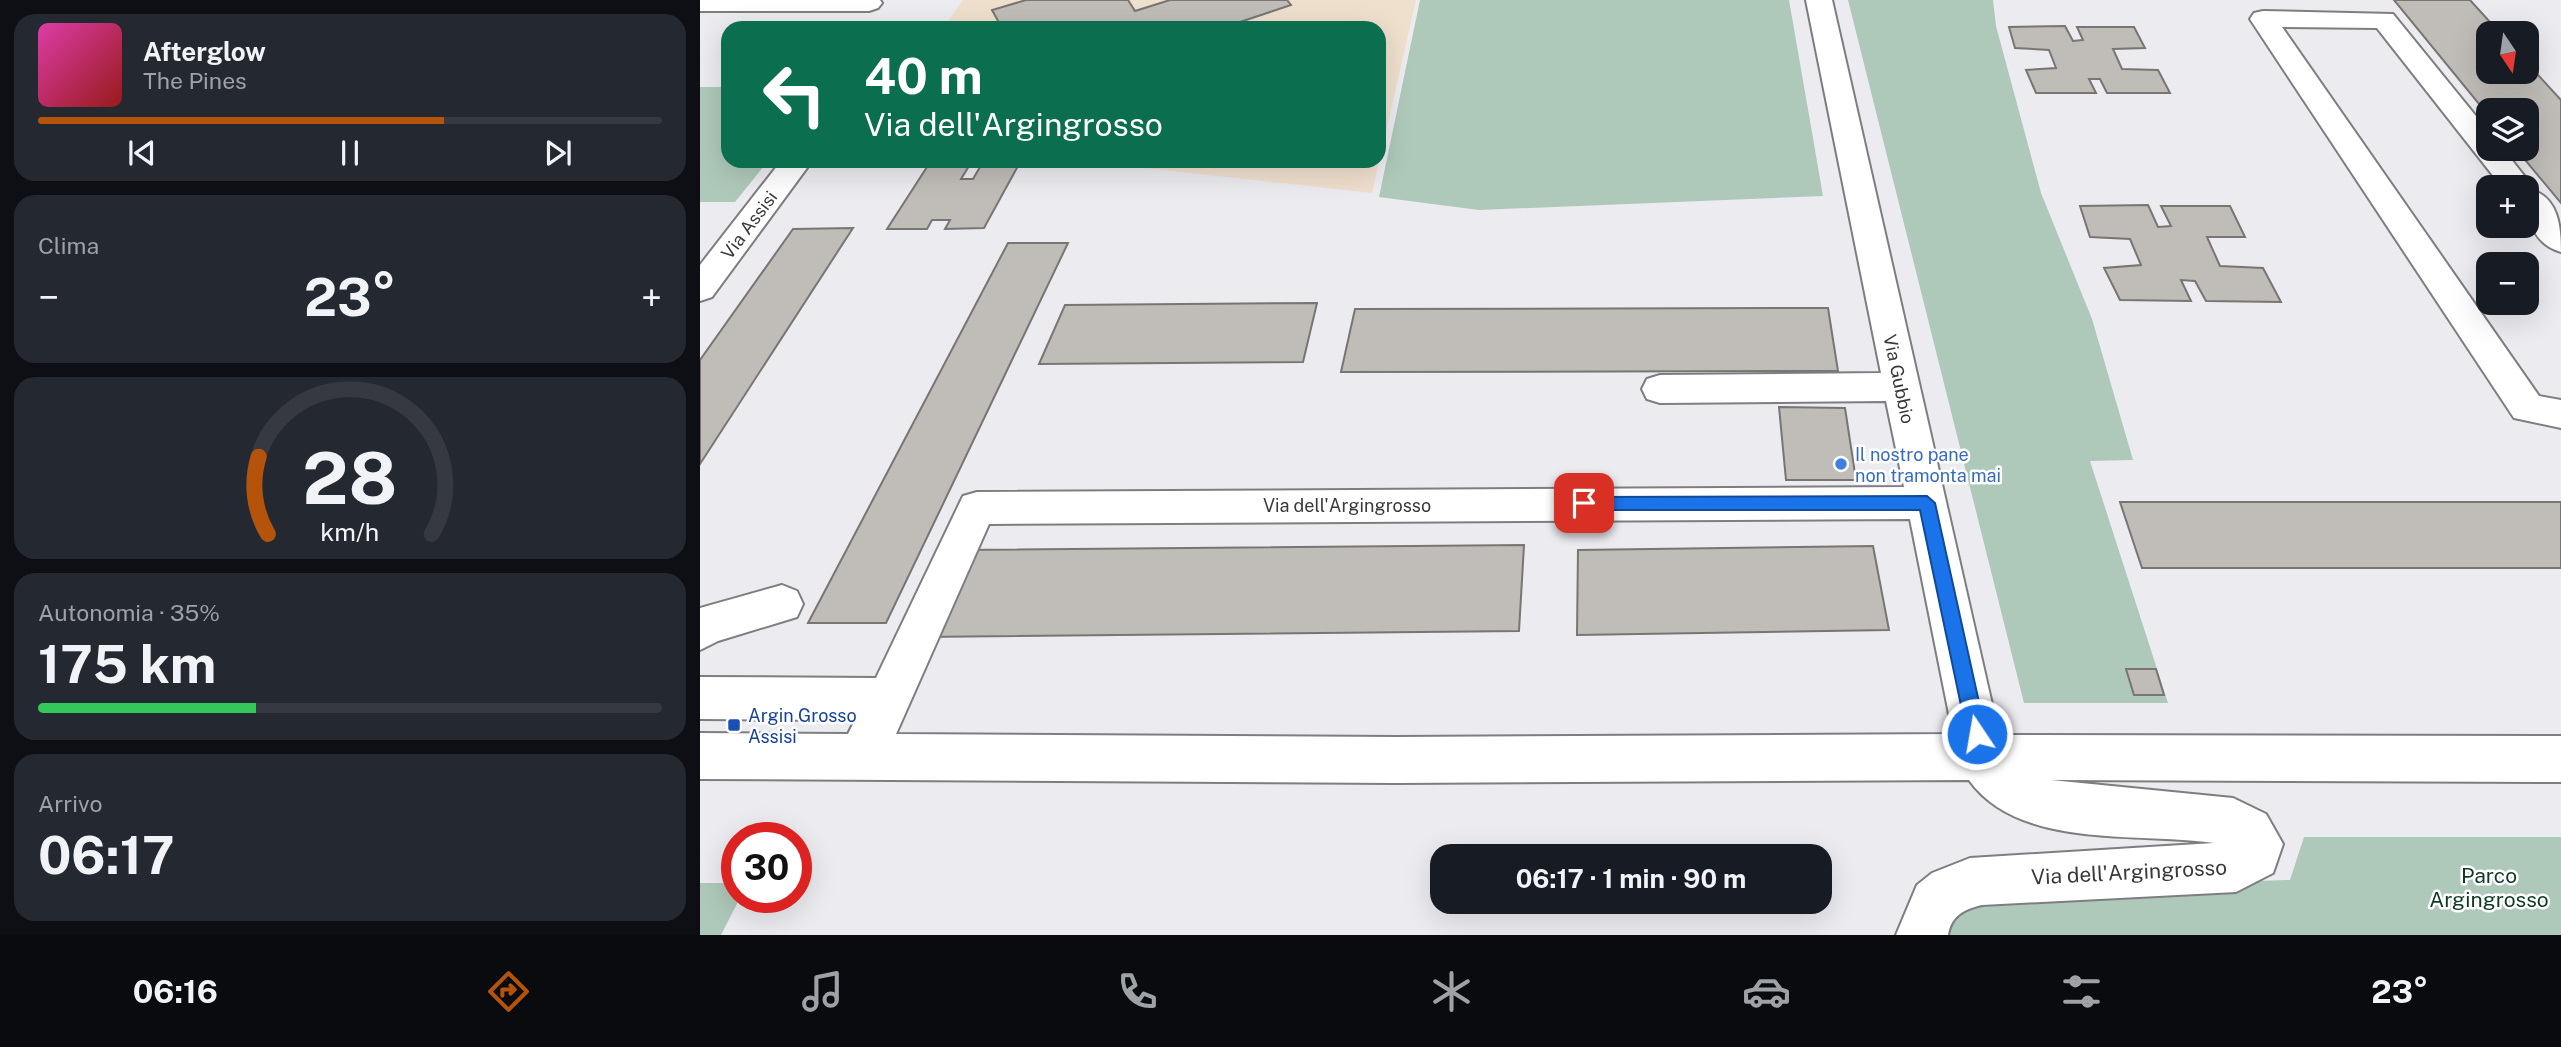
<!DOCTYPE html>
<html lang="it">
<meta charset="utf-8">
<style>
body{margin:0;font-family:"Public Sans",sans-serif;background:#242831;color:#f1f3f6;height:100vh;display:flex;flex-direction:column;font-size:26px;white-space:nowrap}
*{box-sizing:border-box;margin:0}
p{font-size:23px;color:#9ea1a6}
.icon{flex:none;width:38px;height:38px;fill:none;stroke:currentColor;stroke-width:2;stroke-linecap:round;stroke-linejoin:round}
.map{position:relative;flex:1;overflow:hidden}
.side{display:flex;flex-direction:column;gap:14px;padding:14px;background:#0d0f14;width:700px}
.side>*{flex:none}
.top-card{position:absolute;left:21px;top:21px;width:665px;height:147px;border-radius:21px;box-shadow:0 7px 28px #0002;background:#0b6e4f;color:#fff;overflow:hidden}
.needle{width:46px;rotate:167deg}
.buttons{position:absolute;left:1776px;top:21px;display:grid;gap:14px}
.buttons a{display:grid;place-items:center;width:63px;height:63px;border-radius:14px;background:#171b24;box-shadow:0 7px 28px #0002;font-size:35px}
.speed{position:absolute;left:21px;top:822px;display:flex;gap:14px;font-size:35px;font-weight:700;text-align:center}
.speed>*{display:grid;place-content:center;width:91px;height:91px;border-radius:50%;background:#171b24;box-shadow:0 7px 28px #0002;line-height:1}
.speed .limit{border:10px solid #d22;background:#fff;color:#111}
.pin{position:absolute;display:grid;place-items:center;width:60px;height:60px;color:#fff;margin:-30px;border-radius:14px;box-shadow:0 4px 10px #0006}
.me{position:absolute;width:77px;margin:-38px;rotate:348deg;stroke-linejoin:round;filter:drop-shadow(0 0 5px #0008)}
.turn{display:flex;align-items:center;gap:24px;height:147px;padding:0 28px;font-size:32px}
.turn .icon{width:91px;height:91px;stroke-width:2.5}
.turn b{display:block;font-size:49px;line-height:60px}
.big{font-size:52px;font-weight:700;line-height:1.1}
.side .card{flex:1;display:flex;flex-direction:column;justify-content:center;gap:10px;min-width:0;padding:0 24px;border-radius:21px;background:#242831}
.side .dial{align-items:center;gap:0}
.dial svg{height:182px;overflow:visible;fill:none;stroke:#363941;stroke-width:7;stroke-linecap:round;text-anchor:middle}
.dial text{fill:#f1f3f6;stroke:none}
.song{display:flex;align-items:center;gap:21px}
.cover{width:84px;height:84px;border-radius:10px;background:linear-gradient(135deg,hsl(320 70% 55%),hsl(0 70% 35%))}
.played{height:7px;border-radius:4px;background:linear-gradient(90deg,#b45309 65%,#363941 65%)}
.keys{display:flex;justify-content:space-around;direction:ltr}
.heat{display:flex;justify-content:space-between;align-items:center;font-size:38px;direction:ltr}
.charge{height:10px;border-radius:5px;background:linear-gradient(90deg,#34c759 35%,#363941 0)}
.trip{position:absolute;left:730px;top:844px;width:402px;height:70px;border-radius:21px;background:#171b24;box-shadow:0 7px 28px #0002;font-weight:700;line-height:70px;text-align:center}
.tab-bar{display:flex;height:112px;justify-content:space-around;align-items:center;background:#090b0e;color:#9ea1a6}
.tab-bar .icon{width:49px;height:49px}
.tab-bar .selected{color:#b45309}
.tab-bar b{font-size:32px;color:#f1f3f6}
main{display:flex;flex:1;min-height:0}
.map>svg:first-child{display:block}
.education{fill:#efdfcd}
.green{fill:#aec8b9}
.building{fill:#c0bdb9;stroke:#787572;stroke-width:2}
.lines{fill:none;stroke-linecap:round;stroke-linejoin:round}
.minor-casing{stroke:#7e7e82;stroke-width:4}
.minor{fill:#fff;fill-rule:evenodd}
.route{fill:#1a73e8;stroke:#114b97;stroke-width:2}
.shop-dot{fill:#3f7fe0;stroke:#fff;stroke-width:2.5}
.transit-dot{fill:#1a4fb4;stroke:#fff;stroke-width:2.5}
.labels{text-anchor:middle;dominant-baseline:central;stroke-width:5;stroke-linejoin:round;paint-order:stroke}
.street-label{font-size:18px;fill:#39393b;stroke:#fff}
.shop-label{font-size:18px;fill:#366cbe;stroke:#fff;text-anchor:start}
.transit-label{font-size:18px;fill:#164399;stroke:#fff;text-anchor:start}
.near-street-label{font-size:21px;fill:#39393b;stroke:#fff}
.near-park-label{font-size:21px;fill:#0d3925;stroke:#fff}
</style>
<main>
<section class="side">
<div class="card">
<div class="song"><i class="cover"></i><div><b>Afterglow</b><p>The Pines</p></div></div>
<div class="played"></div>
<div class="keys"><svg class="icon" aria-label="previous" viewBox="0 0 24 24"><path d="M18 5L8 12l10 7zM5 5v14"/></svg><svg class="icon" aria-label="pause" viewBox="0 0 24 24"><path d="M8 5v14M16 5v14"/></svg><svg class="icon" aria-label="next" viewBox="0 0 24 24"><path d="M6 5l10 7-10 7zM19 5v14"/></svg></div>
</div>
<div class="card"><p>Clima</p>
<div class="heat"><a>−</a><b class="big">23°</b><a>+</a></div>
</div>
<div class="card dial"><svg viewBox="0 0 100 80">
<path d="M14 69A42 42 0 1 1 86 69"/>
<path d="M14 69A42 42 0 0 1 10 35" stroke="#b45309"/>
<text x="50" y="56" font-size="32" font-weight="700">28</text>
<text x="50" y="72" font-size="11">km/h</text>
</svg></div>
<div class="card"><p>Autonomia · 35%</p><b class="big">175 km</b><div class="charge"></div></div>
<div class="card"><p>Arrivo</p><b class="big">06:17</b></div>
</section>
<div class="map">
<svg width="1861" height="935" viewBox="0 0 1861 935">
<rect width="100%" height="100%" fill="#ebebf0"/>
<path class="education" d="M263,0H716L672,193L382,161H679V28H243Z"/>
<path class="green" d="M720,0H1089L1123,196L779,210L679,197Z
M1148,0H1293L1296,26L1341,193L1392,319L1433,460L1390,461L1468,703H1324Z
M0,87H28V161H68L35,202H0Z
M1604,837H1861V935H1234L1237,920L1301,889L1590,880Z
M0,883H37V898H40L21,935H0Z"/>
<path class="building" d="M326,0H428L435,11L470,0H587L591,5L522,28H302L292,10Z
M1694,0H1770L1800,33H1788V72H1827V63L1861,100V203L1816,149H1827V110H1788V115Z
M45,24H145L142,28H42Z
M1365,26L1373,41L1383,40L1377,27H1434L1445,48L1413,49L1422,69L1458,70L1470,93H1407L1400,79H1389L1396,93H1336L1326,70L1356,68L1349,50L1315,48L1309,27Z
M269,166L261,179H273L280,167L318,166L284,228L245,229L250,220H232L227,229H187L227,167Z
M1448,205L1458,227L1471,226L1461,206H1530L1545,237H1507L1520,266L1563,268L1581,302L1506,301L1495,281L1481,280L1491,301L1420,300L1404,268L1441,265L1430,239L1390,237L1380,206Z
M153,228L0,464V360L93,229Z
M308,243H368L186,623H108Z
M617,303L603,362L339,364L365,305Z
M1128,308L1138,371L641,372L655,309Z
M1079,407L1145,408L1156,480H1086Z
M1420,502H1861V568H1442Z
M824,545L819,631L221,637L259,550Z
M1173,546L1189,630L877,635L878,550Z
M1426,669H1456L1464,695H1434Z"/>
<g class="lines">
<g class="minor-casing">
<path id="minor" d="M0,0H180L182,3L178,8L169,11H0Z
M1106,0H1132L1299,735L1861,736V782L1351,780L1533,798L1566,814L1583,844L1573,873L1536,892L1282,905C1264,909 1251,916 1248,935H1196L1217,885L1232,873L1270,858L1514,843C1438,832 1319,850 1269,780L696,783L0,779V733L148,734L155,720L0,719V677L176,678L263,496L277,492L1204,487L1186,401L960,403L947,399L942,389L947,379L960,375L1181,373ZM1210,519L1253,734L696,737L196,734L289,524Z
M1563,11L1693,14L1788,131V149H1803L1833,187L1831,190C1859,197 1861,229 1861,252C1830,243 1827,215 1827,187H1802L1677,28L1582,27L1839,396L1861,400V428L1814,418L1550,19L1554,13Z
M81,161H112L12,297L0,301V265Z
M82,585L97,591L103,604L97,617L18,641L0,650V608Z"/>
</g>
<use href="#minor" class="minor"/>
</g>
<path class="route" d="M1227,496L1235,503L1286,734L1284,740L1277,743L1270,740L1267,734L1220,510H884L876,503L884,497Z"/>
<circle class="shop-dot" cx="1141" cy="464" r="7"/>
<rect class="transit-dot" x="27" y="718" width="14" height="14" rx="3.5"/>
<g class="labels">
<g class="street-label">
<text transform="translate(49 225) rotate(-53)">Via Assisi</text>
<text transform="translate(1199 379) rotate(78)">Via Gubbio</text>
<text x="647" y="505">Via dell'Argingrosso</text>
</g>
<g class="shop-label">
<text x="1155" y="454">Il nostro pane<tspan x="1155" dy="21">non tramonta mai</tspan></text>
</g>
<g class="transit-label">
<text x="48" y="715">Argin Grosso<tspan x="48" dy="21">Assisi</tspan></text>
</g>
<g class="near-street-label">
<text transform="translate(1429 872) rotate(-3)">Via dell'Argingrosso</text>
</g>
<g class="near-park-label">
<text x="1789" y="875">Parco<tspan x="1789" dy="24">Argingrosso</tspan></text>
</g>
</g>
</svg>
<div class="buttons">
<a><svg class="needle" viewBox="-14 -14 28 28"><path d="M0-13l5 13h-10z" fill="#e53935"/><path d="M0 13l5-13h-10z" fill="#9ea1a6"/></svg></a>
<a><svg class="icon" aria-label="layers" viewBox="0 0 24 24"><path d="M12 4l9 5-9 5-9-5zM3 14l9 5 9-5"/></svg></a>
<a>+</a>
<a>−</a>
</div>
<div class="speed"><div class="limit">30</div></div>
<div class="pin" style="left:884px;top:503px;background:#d93025"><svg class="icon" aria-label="arrive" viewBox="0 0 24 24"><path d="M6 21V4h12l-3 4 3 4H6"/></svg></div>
<svg class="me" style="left:1277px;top:734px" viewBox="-20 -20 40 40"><circle r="17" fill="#1a73e8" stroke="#fff" stroke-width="3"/><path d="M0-11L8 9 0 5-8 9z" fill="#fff"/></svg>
<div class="trip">06:17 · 1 min · 90 m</div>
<div class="top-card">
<div class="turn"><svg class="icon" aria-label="left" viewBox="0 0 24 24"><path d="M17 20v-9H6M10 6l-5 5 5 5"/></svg><div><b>40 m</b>Via dell'Argingrosso</div></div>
</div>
</div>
</main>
<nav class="tab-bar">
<b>06:16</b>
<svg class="icon selected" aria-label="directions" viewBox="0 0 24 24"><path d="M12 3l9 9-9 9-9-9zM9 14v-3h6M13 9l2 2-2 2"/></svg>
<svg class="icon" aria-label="music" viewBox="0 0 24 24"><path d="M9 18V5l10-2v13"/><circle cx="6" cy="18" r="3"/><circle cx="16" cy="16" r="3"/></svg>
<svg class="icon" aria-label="phone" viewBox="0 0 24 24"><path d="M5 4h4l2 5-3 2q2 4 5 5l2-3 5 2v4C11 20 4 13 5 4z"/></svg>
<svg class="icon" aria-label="climate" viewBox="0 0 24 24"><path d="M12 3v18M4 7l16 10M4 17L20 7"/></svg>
<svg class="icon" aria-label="car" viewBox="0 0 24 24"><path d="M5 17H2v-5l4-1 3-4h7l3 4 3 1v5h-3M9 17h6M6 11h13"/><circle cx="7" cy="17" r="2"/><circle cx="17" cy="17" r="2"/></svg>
<svg class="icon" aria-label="filters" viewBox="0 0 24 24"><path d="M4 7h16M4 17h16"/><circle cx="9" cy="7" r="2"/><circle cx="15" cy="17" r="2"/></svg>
<b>23°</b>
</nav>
